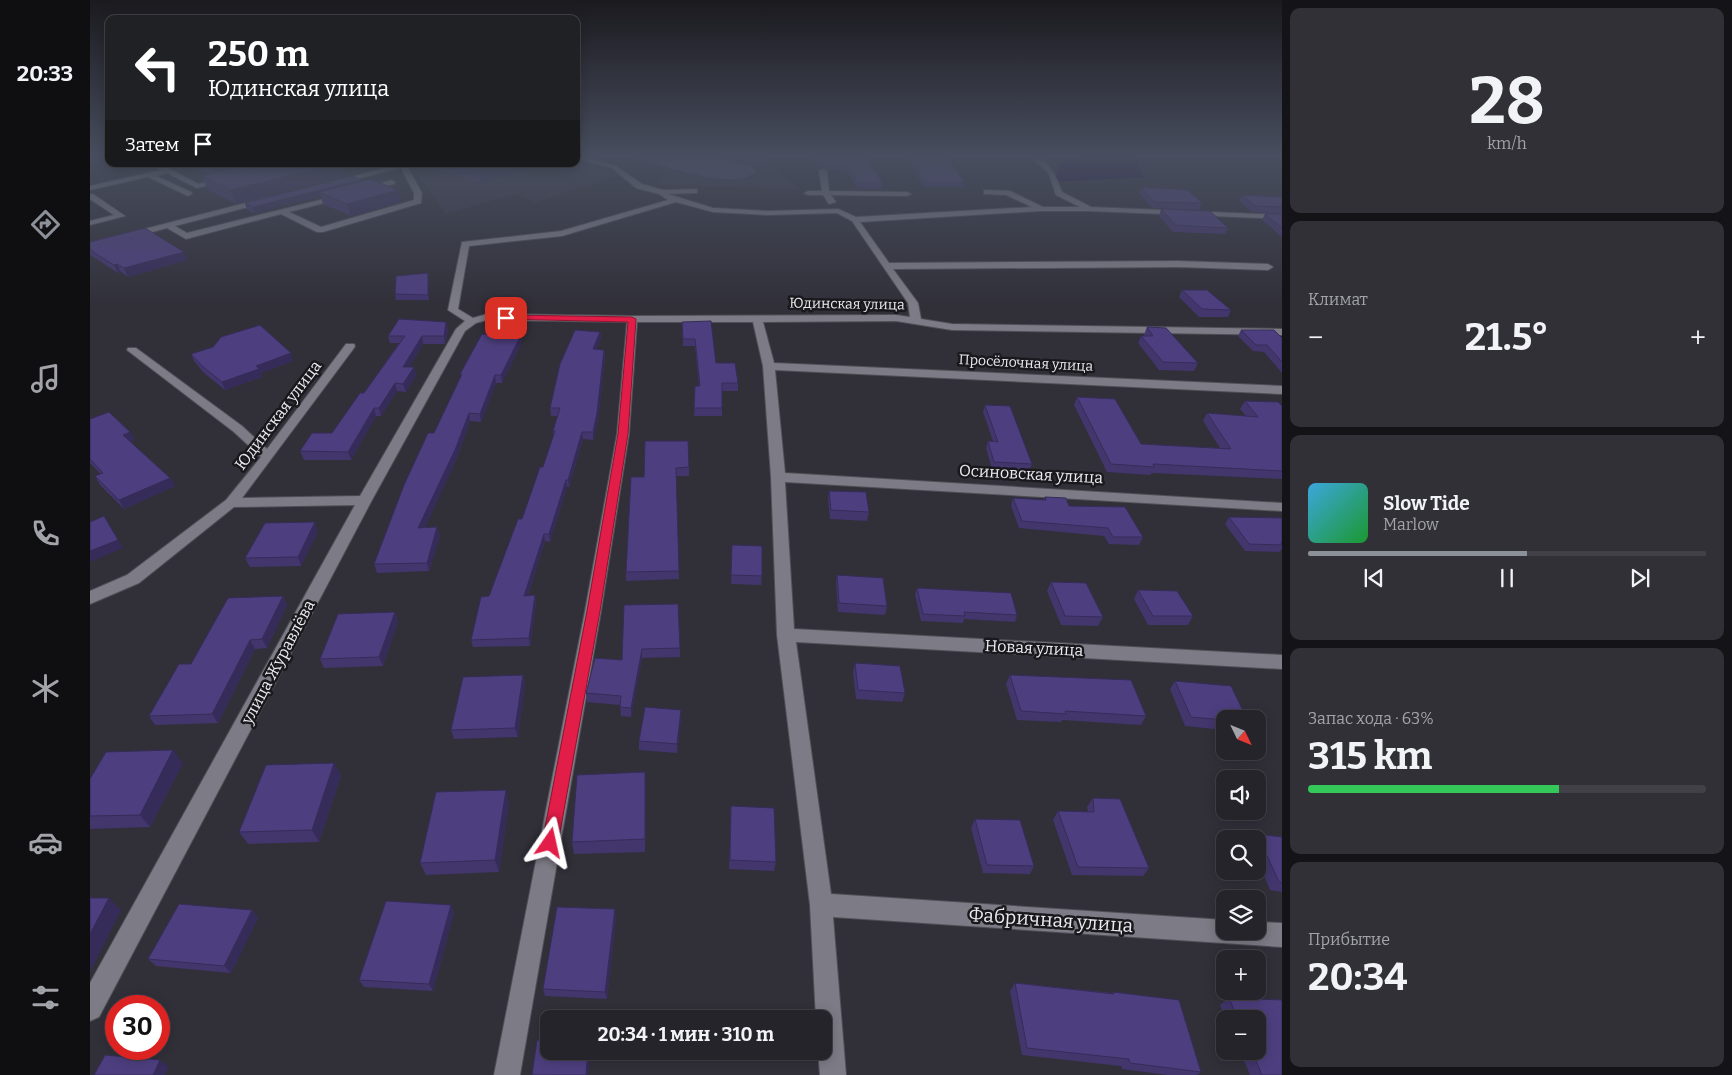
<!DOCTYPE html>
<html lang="ru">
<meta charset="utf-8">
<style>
body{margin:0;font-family:Bitter,serif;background:#313037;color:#f1f3f6;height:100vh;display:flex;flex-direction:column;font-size:19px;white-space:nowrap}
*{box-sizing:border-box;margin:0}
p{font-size:16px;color:#a3a4a9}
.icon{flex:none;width:28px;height:28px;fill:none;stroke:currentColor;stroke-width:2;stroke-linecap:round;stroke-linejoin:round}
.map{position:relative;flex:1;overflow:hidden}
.panel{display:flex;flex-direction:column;gap:8px;padding:8px;background:#141418;width:450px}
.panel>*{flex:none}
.top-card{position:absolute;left:15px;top:15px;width:475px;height:152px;border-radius:10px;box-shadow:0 2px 12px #0003,0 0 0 1px #424147;background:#202124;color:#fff;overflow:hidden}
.needle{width:32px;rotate:133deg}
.controls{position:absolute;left:1126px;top:710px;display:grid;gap:10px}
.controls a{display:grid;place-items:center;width:50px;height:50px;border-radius:10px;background:#25242b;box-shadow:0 2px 12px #0003,0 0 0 1px #424147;font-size:25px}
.speed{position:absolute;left:15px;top:995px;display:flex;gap:10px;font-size:25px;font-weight:700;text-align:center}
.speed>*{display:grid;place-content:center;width:65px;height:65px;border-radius:50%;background:#25242b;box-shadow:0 2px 12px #0003,0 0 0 1px #424147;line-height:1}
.speed .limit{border:8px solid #d22;background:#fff;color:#111}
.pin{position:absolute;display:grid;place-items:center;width:42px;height:42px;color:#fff;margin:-21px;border-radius:10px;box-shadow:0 2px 8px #0006}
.me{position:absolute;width:55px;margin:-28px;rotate:11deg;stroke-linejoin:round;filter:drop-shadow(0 0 4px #0008)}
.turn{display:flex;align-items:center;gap:18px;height:105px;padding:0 20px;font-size:22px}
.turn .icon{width:65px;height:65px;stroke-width:2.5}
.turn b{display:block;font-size:35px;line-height:42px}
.then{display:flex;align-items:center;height:48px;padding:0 20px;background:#0003;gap:10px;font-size:19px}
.big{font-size:38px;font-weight:700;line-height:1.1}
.panel .widget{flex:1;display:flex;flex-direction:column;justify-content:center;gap:8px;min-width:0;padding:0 18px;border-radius:10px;background:#313037}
.panel .dial{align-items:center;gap:0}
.dial b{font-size:65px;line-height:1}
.song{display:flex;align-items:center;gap:15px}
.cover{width:60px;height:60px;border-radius:8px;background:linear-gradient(135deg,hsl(200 70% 55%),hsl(130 70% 35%))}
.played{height:5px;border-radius:2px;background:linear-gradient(90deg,#8c9099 55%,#424147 55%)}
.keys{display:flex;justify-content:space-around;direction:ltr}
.heat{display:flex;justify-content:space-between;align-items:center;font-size:28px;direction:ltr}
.charge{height:8px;border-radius:4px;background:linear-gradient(90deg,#34c759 63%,#424147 0)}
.trip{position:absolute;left:450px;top:1010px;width:292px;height:50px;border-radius:10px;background:#25242b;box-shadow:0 2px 12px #0003,0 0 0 1px #424147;font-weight:700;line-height:50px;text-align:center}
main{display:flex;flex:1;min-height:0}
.tab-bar{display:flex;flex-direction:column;width:90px;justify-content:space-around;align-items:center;background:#0f0e11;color:#a3a4a9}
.tab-bar .icon{width:35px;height:35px}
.tab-bar .on{color:#8c9099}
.tab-bar b{font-size:22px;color:#f1f3f6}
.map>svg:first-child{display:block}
.built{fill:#3a3746}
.green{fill:#554e77}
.water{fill:#1f0946}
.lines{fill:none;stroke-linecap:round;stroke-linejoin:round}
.minor-casing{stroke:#4f4f56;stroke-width:2}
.minor{fill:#7d7c86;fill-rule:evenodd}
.wall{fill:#42366d}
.shaded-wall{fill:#362c59}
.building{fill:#4d3f7f;stroke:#362c59}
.route{fill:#e11d48;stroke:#92132f}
.labels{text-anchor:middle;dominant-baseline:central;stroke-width:5;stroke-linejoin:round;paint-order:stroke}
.far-street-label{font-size:14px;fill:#eaeaef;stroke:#19191d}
.street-label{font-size:16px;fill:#eaeaef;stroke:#19191d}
.near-street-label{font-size:19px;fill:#eaeaef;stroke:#19191d}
</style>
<main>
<nav class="tab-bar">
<b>20:33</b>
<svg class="icon on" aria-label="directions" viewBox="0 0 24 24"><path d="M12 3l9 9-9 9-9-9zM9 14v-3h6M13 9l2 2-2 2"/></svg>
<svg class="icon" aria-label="music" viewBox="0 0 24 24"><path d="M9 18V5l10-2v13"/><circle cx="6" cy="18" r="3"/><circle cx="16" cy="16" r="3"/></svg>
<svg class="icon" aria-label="phone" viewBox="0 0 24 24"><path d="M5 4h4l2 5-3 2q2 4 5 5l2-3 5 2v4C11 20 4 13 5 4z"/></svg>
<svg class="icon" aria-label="climate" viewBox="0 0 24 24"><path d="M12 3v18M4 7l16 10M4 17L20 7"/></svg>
<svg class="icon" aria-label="car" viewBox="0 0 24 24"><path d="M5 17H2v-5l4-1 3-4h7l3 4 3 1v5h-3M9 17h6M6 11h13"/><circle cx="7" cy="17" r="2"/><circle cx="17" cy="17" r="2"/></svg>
<svg class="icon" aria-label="filters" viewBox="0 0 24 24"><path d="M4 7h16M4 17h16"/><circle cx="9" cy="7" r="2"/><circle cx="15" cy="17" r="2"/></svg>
</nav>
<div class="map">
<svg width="1192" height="1075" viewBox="0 0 1192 1075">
<rect width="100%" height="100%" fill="#313039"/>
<path class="built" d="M526,155H675L694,178L711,189L568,185L575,171Z
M486,162L530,175L446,202L424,194L356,214L324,169L343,164Z"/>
<path class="green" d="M549,155H615L660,166L666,171C646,192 582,167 557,161Z"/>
<path class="water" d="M998,155L1045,156L1053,177L965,182L968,166L980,159Z"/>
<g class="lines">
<g class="minor-casing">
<path id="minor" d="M486,155L526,166L552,184L573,190L607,189V193H604L578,194L623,208L678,211L748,209L766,217L942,207L916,195L894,194V190H897L920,191L953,207H990L966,195L958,172L938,155C957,154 966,176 972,192L1001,207L1192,215V219L1000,211H950L770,222L799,263L1088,261L1178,264L1183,267L1178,270L1088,267L803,269L828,303L831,319L862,324L1192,329V335L862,330L806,321L673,322L684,363L1192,386V394L685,370L695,473L1192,503V511L695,482L704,629L1192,655V669L706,642L741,894L1135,920V931H1168V922L1192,923V947L743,917L756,1075H730L728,1051H734V1019H726L720,905L687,635L681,477L673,366L663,322H547L539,434L511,611L430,1075H404L495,611L527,434L537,322L397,320L386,323L375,331L282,500L9,1017L0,1021V983L265,505L144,507L49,583L0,604V591L37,575L136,500L171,457L144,432L37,350L38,348H46L152,426L177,449L256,344H264L265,346L264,348L152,498L270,496L366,329L375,321L358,310L372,242L471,231L578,200L569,194L546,188L522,168L486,159ZM586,202L623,212L678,215L747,213L762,221L818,303L820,317L806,315L542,316L397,314L383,318L368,309L379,246L472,236Z
M62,164H70L108,184L134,178L138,180L107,188L77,173L66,176L101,192L102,194L98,196L58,177L0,190V186L71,170Z
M310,164H320L317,166L332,193L331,203L233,232H227L191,214L96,239L77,228L0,249V243L175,198L179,200L178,202L85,226L97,233L254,194V198L199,212L231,227L324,200V193L311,168L246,184L242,182Z
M733,169L737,171L739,191L817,192L821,194L817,196L741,195L746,202L739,204L733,195H718L714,193L718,191H732L729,171Z
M301,180L305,182L304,184L273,192L269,190Z
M0,194H3L35,216L0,225V221L24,215L0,199Z"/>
</g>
<use href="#minor" class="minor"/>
</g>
<path class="wall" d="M720,155H749L752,160L753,157L793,183L792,189H768L755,168V170H738L734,167L728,170Z
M820,158L875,183L874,187H834L820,163Z
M97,164H266L248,168L251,177L146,204L117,189L112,176L119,174Z
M335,164H448V167L390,183Z
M270,181L311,202L261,216L233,204L231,196L165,213L157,210L155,203Z
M1051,187L1112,203L1109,210L1062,208L1049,193Z
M1152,195L1192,197V214L1162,212L1149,201Z
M1071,209L1138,228L1135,234L1083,232L1069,216Z
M1175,214H1192V237L1172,220Z
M0,242L98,260L38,277L31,272L28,273L0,255Z
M339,279V300H306L305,294Z
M1092,290L1141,310L1138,317H1109L1089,297Z
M356,322L358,330L355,344H333L319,367L326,375L316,392L307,391L291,416H286L261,460H214L210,451L242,433L274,393L309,343H300L298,336Z
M592,322L626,363L648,383V391H632V416H604L605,386H609L605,346H593Z
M1057,327L1108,363L1104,371L1069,370L1048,343L1051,336H1054V335Z
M1151,330L1192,338V373L1174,352L1163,351L1148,336Z
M510,332L511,338L506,350H514L515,356L508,420L503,440L493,439L479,487H477L460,542L455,541L438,595H445L446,603L440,646L383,647L381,640L432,519L453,467L463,436V431L468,416H461L460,408Z
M430,337L431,344L412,383H406L391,422L380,421L367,458L335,527H347L350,536L339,571L287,573L284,564L371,376L370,374Z
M101,354L203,361L171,373L172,377L135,390L114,373L104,361Z
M987,397L1051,444L1130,448L1113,421L1117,413L1156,416L1150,409L1155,401L1192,406V479L1062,473L1060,475L1017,472L984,405Z
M895,405L942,464L939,471L902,469L896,448L898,441H903L893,412Z
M0,419L45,440L40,442L80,478L85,486L34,509L10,485L5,476L11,474L0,463Z
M555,441L599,467V476H586L589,579L536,581V572L554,477Z
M739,491L779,512L777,521L740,519L738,499Z
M955,497L979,506L1053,537L1049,545L1019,544L1014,536L929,528L921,506L923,498L954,500Z
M1139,517L1192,518V549L1189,552L1155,551L1135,524Z
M228,531L211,566L160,567L155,558Z
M642,545L672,576L671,585L641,584Z
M747,575L797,606L795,615L748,612L746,583Z
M961,582L1013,617L1008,626L971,625L957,591Z
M827,588L927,615L925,622L874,619L873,623L831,621L825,595Z
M1048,590L1103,616L1098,625H1058L1044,599Z
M193,596L197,605L177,648L165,649L128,723L65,725L59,716Z
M534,605L590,648V657L552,658L541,717L531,716L530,705L497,702L496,693L532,660Z
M305,612L308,621L293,666L234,668L230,659Z
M765,663L815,693L812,702L766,699L763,672Z
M433,675L435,684L428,737L364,739L361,730Z
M920,675L1056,716L1051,725L972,720L971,722L927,720L916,684Z
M1085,681L1135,719V730L1095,726L1080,689Z
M591,719L587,753L549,750V741Z
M93,763L60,827L0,829V779Z
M244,763L251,776L229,842L158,844L149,832Z
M556,785L555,852L484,854L482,842Z
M1003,798L1059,868L1053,876L982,875L963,820L968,811L998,812L997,807Z
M419,803L409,872L336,875L330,863Z
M641,806L686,862L684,871L639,869Z
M885,819L944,866L940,874L893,873L881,828Z
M1167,834L1192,837V892L1180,890L1168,861V839H1163Z
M361,905L364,913L343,991L274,987L269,980Z
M162,910L168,918L141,973L66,966L58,959Z
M526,917L517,999L455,996L453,989Z
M925,983L1022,993L1023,992L1111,1072L1107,1075H1078L1032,1069L1031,1066L932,1055L920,991Z
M1139,998L1192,1000V1075H1160L1150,1051H1168V1019H1136L1130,1005Z"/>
<path class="shaded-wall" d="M734,162V167L728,170L729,164Z
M126,164H155L158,170L127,178L122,165Z
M242,164H266L248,168L251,177L146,204L141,190Z
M412,164H448V167L390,183L388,170Z
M270,180L272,186L229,192L231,196L165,213L163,207Z
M308,190L311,202L261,216L257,204Z
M94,252L98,260L38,277L34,268Z
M27,264L31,272L28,273L24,265Z
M338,273L339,279V300L338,295Z
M356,322L358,330L355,344L354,336Z
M510,332L511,338L504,356L503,349Z
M332,336L333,344L315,374L313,367Z
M430,337L431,344L412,383L411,375Z
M514,350L515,356L508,420L503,440V432Z
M201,353L203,361L171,373L172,377L135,390L132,382L166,366Z
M324,367L326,375L316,392L313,384Z
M405,375L406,383L391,422L390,414Z
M305,383L307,391L291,416L289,408Z
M284,408L286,416L261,460L258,452Z
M379,413L380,421L367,458L331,536L328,528Z
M40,432L45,440L37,443L33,435Z
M492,432L493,439L479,487L478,480Z
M80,478L85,486L34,509L29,500Z
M476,480L477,487L460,542L459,534Z
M225,522L228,531L211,566L208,557Z
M19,525L33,548L0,562V551Z
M347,527L350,536L339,571L337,563Z
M454,534L455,541L435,603L434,596Z
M445,595L446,603L440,646L439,638Z
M193,596L197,605L177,648L172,639Z
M305,612L308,621L293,666L289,657Z
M160,640L165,649L128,723L122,714Z
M552,649V658L541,717V708Z
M433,675L435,684L428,737L425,728Z
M591,710V719L587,753V744Z
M83,750L93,763L60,827L50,815Z
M244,763L251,776L229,842L222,830Z
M555,772L556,785L555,852Z
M416,790L419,803L409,872L405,860Z
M19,898L31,910L0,972V934Z
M361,905L364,913L343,991L339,984Z
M525,909L526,917L517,999L515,992Z
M162,910L168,918L141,973L134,966Z
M498,1051H501L498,1075H496Z
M70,1060L79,1067L75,1075H63Z"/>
<path class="building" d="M723,155H749L755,164L739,165L734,162L729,164Z
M753,157H775L793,183H768Z
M820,158H858L875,183L835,182Z
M158,164H247L141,190L112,176Z
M369,164H412L388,170Z
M262,176L270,180L163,207L155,203Z
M280,179L308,190L257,204L229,192Z
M1051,187L1098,190L1112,203L1064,202Z
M1152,195L1192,197V207L1165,206Z
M1071,209L1120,211L1138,228L1086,225Z
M1175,214H1192V228Z
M55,228L94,252L34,268L27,264L24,265L0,250V242Z
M338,273V295L305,294L306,276Z
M1092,290H1117L1141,310L1112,309Z
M309,319L356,322L354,336H332L313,367H324L313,384L305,383L289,408H284L258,452L210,451L222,433H242L270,393H274L315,336H298Z
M621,321L626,363H645L648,383H632V408H604L605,386H610L605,339H593L592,322Z
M170,325L201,353L166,366L169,369L132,382L111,365L101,354L123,347L131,337Z
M1057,327L1076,328L1108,363L1073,362L1051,336H1063Z
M485,330L510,332L503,349L514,350L507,413L503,432H492L478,480H476L459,534H454L434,596L445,595L439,638L381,640L391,597L399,596L428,519H432L450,467H453L465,431H463L470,408H460L470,364Z
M1151,330H1184L1192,338V362L1177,345H1166Z
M392,334L430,337L411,375H405L390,414L379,413L365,450L328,528L347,527L337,563L284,564L314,485L338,433H344L372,374H370Z
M987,397L1025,399L1051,444L1141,449L1117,413L1168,417L1155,401L1188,402L1192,406V471L1063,464L1064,467L1021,464Z
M895,405L920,406L942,464L904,462L898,441L908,442Z
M19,412L40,432L33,435L80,478L29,500L5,476L13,473L0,459V419Z
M555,441H598L599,467L586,468L589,571L536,572L541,477H554Z
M739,491L776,492L779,512L741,510Z
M955,497L976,498L979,506L1035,507L1053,537H1023L1018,528L932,521L923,498L956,500Z
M14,516L28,540L0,551V522Z
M1139,517L1192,518V542H1191L1192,545L1159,544Z
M225,522L208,557L155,558L175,523Z
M642,545L672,546V576L641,575Z
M747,575L793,578L797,606L749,603Z
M961,582L996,583L1013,617L975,616Z
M827,588L921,593L927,615L874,612L875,616L833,614Z
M1048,590L1087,591L1103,616H1063Z
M193,596L172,639L160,640L122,714L59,716L89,664H101L138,598Z
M588,604L590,648L552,649L541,708L530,707L531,696L496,693L505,658L532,660L534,605Z
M305,612L289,657L230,659L248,614Z
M765,663L810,666L815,693L768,690Z
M433,675L425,728L361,730L373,677Z
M920,675L1041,680L1056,716L975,711L976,714L931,711Z
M1085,681L1141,686L1157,719H1135V720L1101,717Z
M555,707L591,710L587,744L549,741Z
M83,750L50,815L0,816V779L16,752Z
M244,763L222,830L149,832L176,765Z
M555,772V839L482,842L487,775Z
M416,790L405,860L330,863L346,792Z
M1003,798L1030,799L1059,868L988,867L968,811L1004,812Z
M641,806L684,808L686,862L640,860Z
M885,819L930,820L944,866L897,865Z
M1167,834L1192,837V883L1189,882Z
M0,898H19L0,934Z
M296,901L361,905L339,984L269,980Z
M89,904L162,910L134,966L58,959Z
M467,907L525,909L515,992L453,989Z
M925,983L1024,994L1023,992L1089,1000L1111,1072L1040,1063L1039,1059L937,1048Z
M1139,998L1192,1000V1075H1172L1162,1051H1168V1019H1148Z
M447,1040L459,1041V1051H498L496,1075H442Z
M15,1055L70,1060L63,1075H4Z"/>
<linearGradient id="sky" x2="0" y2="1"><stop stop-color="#1b1a1f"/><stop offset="0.51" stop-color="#484e5f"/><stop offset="1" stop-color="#484e5f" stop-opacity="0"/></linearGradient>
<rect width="1192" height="305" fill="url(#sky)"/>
<path class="route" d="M416,315L542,317L546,319L538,434L510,611L468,843L466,848L460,851L454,848L452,843L497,611L528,434L538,322L413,319L412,318Z"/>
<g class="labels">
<g class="far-street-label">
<text transform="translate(757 304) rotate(1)">Юдинская улица</text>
<text transform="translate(936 363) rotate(3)">Просёлочная улица</text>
</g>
<g class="street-label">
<text transform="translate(188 415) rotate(-53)">Юдинская улица</text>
<text transform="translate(941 474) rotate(3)">Осиновская улица</text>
<text transform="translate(944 648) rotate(3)">Новая улица</text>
<text transform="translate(188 662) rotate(-62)">улица Журавлёва</text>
</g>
<g class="near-street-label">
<text transform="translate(961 920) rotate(4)">Фабричная улица</text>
</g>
</g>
</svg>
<div class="controls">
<a><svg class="needle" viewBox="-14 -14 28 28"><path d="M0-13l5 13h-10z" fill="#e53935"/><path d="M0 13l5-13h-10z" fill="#a3a4a9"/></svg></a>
<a><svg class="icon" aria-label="sound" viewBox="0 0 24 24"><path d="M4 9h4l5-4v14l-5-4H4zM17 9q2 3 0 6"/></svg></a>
<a><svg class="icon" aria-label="search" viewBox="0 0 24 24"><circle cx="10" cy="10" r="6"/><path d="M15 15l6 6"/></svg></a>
<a><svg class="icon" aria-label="layers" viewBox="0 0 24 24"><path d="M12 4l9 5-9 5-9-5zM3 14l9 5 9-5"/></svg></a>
<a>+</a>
<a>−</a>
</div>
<div class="speed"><div class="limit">30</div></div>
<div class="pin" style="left:416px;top:318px;background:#d93025"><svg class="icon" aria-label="arrive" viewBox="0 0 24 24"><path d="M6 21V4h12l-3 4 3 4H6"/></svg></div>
<svg class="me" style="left:460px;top:843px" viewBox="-20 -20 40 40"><path d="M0-17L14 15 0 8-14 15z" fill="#e11d48" stroke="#fff" stroke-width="4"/></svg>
<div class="trip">20:34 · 1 мин · 310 m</div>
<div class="top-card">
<div class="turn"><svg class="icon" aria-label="left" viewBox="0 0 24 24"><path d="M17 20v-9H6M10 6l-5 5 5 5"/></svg><div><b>250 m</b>Юдинская улица</div></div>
<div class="then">Затем<svg class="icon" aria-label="arrive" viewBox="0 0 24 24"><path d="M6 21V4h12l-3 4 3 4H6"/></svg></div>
</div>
</div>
<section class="panel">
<div class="widget dial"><b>28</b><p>km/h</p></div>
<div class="widget"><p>Климат</p>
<div class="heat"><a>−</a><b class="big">21.5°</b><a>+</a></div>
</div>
<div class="widget">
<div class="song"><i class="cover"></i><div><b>Slow Tide</b><p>Marlow</p></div></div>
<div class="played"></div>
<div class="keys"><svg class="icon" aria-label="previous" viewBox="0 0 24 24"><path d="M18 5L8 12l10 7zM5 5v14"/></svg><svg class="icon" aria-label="pause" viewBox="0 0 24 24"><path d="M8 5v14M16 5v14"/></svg><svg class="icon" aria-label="next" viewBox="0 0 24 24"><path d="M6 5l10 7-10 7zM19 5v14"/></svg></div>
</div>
<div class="widget"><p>Запас хода · 63%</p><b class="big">315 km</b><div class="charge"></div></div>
<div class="widget"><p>Прибытие</p><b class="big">20:34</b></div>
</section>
</main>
